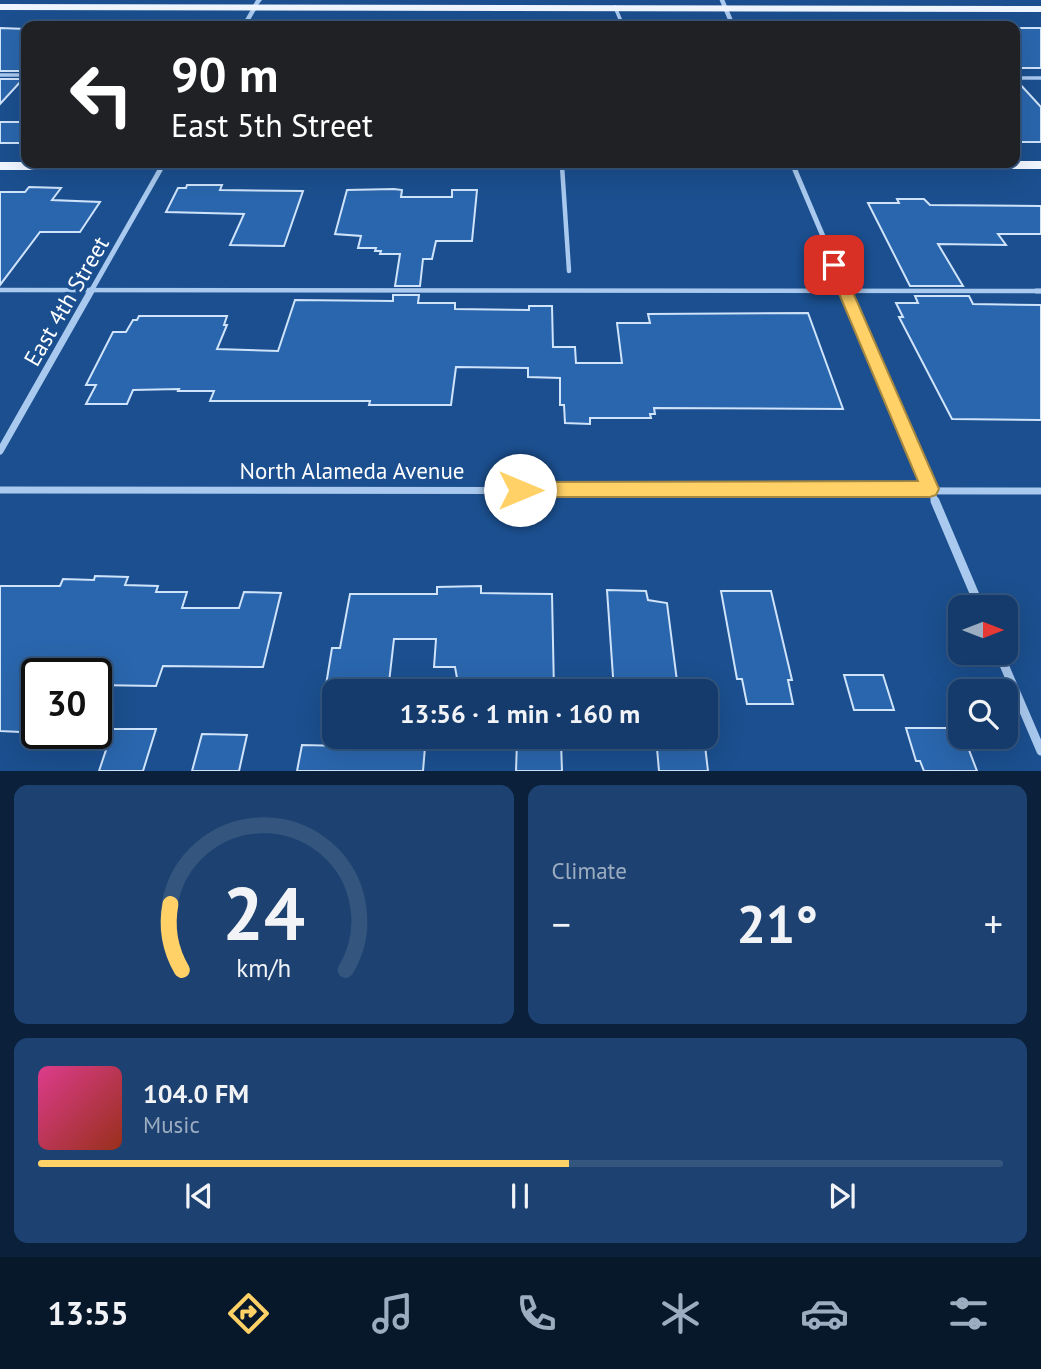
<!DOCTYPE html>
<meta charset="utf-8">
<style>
body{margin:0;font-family:"PT Sans",sans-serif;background:#1d4271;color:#f1f3f6;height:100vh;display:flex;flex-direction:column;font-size:26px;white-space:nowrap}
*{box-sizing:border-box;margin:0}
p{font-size:23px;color:#9dadc1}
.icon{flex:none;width:38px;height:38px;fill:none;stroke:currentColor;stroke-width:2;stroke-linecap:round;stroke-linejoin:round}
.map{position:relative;height:771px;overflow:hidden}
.drawer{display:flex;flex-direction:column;gap:14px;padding:14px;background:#0b203b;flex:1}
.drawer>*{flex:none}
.top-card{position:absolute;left:21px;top:21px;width:999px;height:147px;border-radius:14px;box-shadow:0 7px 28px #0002,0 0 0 2px #33557e;background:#202124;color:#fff;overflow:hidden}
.needle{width:46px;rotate:90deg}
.controls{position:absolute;left:948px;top:595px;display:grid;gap:14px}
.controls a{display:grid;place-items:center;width:70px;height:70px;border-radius:14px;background:#143b6b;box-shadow:0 7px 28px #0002,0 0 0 2px #33557e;font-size:35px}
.speed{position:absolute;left:21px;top:658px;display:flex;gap:14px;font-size:35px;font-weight:700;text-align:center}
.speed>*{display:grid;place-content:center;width:91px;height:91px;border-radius:50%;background:#143b6b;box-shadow:0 7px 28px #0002,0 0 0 2px #33557e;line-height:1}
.speed .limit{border:4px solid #111;border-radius:10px;background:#fff;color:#111}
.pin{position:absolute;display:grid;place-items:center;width:60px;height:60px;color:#fff;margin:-30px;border-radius:14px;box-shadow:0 4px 10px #0006}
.me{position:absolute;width:77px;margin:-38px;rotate:90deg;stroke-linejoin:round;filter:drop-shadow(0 0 5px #0008)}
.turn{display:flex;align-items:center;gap:24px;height:147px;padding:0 35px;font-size:32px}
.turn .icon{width:91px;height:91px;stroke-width:2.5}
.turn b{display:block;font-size:49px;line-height:60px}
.big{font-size:52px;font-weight:700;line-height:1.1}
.drawer .tile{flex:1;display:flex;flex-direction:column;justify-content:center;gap:10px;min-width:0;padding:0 24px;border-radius:14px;background:#1d4271}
.drawer .dial{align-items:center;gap:0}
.dial svg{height:182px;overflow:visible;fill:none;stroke:#33557e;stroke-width:7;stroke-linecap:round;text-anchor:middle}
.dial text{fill:#f1f3f6;stroke:none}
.song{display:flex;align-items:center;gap:21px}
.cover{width:84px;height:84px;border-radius:10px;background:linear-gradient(135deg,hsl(330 70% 55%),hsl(10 70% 35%))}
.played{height:7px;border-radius:4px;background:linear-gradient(90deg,#ffd166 55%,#33557e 55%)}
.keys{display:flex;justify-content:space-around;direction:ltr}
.heat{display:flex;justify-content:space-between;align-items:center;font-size:38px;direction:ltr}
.drawer .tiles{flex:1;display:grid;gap:14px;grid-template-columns:1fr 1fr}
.tile:last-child{grid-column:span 2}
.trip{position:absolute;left:322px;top:679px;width:396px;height:70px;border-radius:14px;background:#143b6b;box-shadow:0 7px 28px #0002,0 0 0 2px #33557e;font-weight:700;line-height:70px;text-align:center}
.tabs{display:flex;height:112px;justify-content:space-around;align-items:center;background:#08182b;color:#9dadc1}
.tabs .icon{width:49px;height:49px}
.tabs .active{color:#ffd166}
.tabs b{font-size:32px;color:#f1f3f6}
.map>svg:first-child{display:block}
.building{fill:#2a66ad;stroke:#cfe3fa;stroke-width:2}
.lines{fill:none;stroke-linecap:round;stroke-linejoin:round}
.service-far2{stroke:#a9c9ee;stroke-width:3.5}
.service-far1{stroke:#a9c9ee;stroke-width:4.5}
.service{stroke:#a9c9ee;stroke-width:5}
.minor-far3{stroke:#a9c9ee;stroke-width:4.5}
.minor-far2{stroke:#a9c9ee;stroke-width:5}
.minor-far1{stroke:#a9c9ee;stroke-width:7}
.minor{stroke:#a9c9ee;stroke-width:9}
.tertiary{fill:#a9c9ee;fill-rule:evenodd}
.primary{fill:#f0f6ff;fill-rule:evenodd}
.route{fill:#ffd166;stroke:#a68842;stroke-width:2}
.labels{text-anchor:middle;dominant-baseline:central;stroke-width:7;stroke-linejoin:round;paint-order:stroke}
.street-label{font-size:23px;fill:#fff;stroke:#1b4f8f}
</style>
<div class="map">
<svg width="1041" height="771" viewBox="0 0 1041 771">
<rect width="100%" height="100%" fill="#1b4f8f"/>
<path class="building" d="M0,28L26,29V71H0Z
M1015,28H1041V68H1015Z
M0,79H23L0,104Z
M1015,82H1018L1041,107V142H1015Z
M0,122H26V143H0Z
M187,185H222L220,190L303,191L284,246L230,245L244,214L166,212L178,188H186Z
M29,187L61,188L52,200L100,202L80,232H40L0,285V192H25Z
M394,189L402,190L401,197H452V190H477L472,241H436L432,259H423L420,286H395L400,254H380L381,251H375L376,248H358L361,236L335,234L347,190Z
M897,199H924L930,205L1041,206V234H998L1006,245L938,244L963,286H910L868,203H899Z
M393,295H419L418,303H455V309L529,310V306H552L553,347H575L576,363H622L617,323H650L648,314L808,313L843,409L654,408L655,414H650L651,418H590V424L565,423L564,405H560V378L528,377V368L456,367L451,405H369L370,401H210L214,391H178L179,389L133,390L127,404H86L96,385H86L113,332H126L133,320H137L139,316H227L224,325H227L217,349L278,351L295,300L393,301Z
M915,296H969L973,304L1041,305V420L952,419L899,317H903L896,303H918Z
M95,576L128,577L125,585L158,586L156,592H187L182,608H239L244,592L281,593L263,667L163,666L156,686L96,685L101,674H37V694L20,732L0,731V586H60L63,579L94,580Z
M481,586V593L552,594L554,691H501V678H457L455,667H434L436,639H394L388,691H325L332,648H340L350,594H437V587Z
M607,590L646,591L648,600L667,603L677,681L642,682L643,691H614Z
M721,591H771L792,680H788L793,704H747L742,679H737Z
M844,675H883L894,710H854Z
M906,728H961V737H964L977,771H924L920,761H916Z
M113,729H156L143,771H99Z
M202,734L247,735L239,771H192Z
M391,737H420L419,747H425L423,771H297L302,745L390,747Z
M656,737H704L708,771H659Z
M517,741L561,742L562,771H516Z"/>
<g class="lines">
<path class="service-far2" d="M615,7L623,26
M0,75H26
M1015,78H1041"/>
<path class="service-far1" d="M562,166L569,271
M0,290L1041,291"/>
<path class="service" d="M1036,291H1041"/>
<path class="minor-far3" d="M722,0L733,26
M244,26L255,7"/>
<path class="minor-far2" d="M792,163L847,293
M90,293L164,163"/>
<path class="minor-far1" d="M846,291L936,503
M0,451L91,291
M0,490L1041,491"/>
<path class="minor" d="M935,501L980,607
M999,653L1041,751"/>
<path class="tertiary" d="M256,0H262L255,9L252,7Z"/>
<path class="primary" d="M0,4L1041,6V12L0,10Z
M1015,161H1041V169L0,170V162Z"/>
</g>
<path class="route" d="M834,260L841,265L939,489L936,495L930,497H520L513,495L511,490L513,484L520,482L918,481L827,265Z"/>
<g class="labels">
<g class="street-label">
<text transform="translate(66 301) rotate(-60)">East 4th Street</text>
<text x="352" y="470">North Alameda Avenue</text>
</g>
</g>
</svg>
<div class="controls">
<a><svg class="needle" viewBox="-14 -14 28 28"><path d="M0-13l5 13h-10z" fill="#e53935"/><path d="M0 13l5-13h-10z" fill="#9dadc1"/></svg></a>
<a><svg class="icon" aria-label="search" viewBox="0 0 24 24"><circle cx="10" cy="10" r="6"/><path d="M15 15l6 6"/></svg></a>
</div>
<div class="speed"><div class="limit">30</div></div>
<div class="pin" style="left:834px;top:265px;background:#d93025"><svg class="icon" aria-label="arrive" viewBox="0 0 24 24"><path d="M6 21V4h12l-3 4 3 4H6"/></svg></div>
<svg class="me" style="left:520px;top:490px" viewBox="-20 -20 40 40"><circle r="19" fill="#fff"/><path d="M0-13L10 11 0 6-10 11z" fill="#ffd166"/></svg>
<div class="trip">13:56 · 1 min · 160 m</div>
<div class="top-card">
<div class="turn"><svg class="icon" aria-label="left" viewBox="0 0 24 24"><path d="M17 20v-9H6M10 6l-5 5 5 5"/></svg><div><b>90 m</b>East 5th Street</div></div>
</div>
</div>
<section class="drawer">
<div class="tiles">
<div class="tile dial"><svg viewBox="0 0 100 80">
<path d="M14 69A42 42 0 1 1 86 69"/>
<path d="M14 69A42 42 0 0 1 9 40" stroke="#ffd166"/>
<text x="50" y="56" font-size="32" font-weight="700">24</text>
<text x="50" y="72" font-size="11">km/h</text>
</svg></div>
<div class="tile"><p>Climate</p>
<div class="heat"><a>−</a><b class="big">21°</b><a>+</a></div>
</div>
<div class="tile">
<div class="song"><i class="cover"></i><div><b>104.0 FM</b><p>Music</p></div></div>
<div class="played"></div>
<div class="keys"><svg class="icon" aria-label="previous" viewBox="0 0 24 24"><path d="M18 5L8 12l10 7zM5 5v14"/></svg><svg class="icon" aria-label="pause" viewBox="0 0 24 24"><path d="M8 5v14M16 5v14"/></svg><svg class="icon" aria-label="next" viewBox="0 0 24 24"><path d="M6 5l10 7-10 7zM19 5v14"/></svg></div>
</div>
</div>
</section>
<nav class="tabs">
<b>13:55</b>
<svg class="icon active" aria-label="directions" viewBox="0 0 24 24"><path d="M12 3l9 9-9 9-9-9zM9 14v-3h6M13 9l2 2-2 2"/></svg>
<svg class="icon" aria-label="music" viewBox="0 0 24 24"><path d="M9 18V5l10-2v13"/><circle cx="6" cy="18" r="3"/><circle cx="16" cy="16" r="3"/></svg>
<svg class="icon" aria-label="phone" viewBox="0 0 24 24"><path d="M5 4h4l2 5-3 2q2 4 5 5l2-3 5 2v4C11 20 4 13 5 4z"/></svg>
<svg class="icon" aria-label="climate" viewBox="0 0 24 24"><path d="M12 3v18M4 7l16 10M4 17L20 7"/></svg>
<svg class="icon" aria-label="car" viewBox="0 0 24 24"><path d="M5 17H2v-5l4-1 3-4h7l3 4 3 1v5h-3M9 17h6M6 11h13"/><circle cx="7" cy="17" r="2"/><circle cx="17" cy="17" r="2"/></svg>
<svg class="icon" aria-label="filters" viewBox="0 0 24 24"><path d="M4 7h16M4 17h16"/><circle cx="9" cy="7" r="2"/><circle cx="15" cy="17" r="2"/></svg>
</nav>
